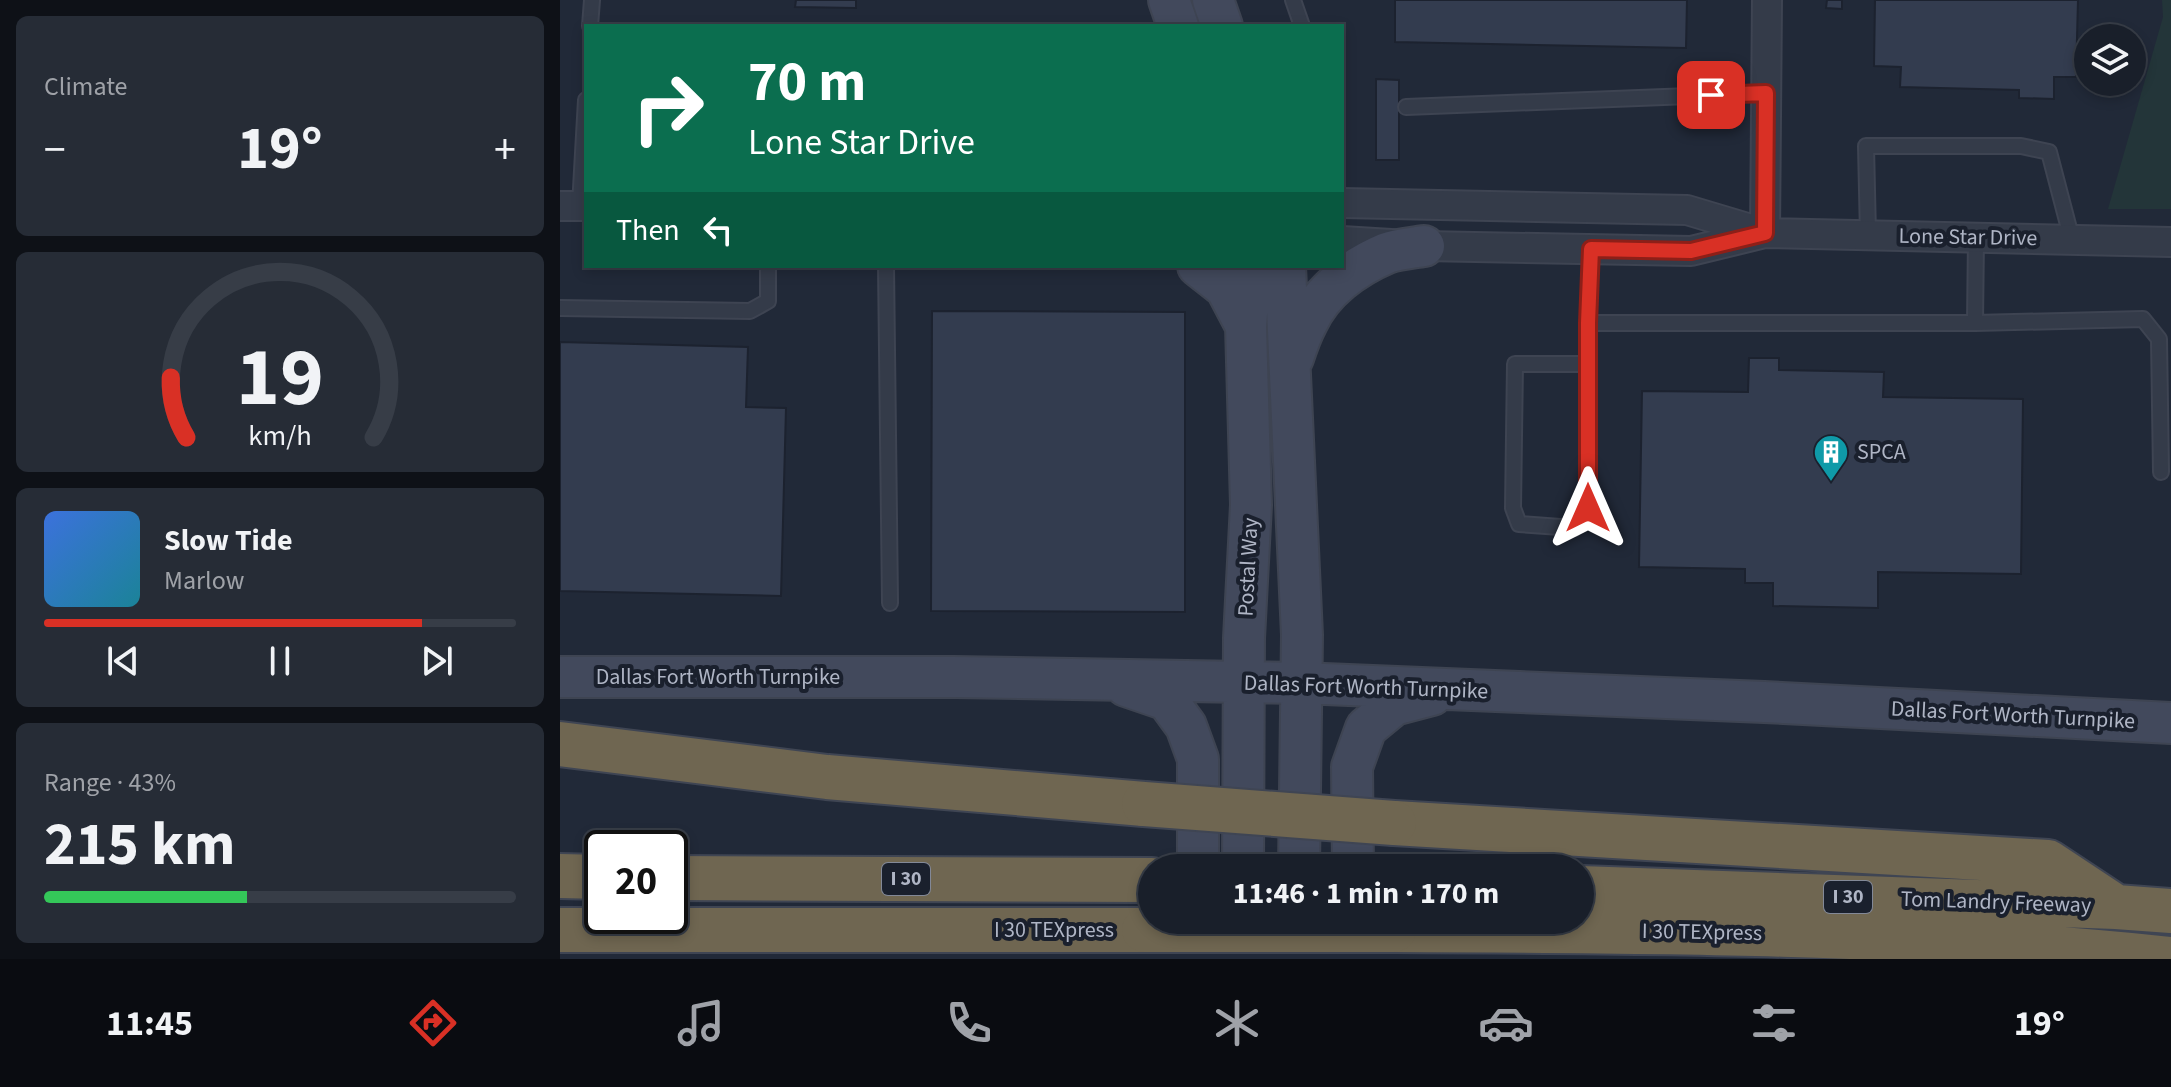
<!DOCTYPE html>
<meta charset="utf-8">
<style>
body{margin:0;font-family:"Source Sans 3",sans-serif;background:#262c36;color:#f1f3f6;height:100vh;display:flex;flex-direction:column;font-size:30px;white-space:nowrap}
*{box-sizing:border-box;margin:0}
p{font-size:26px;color:#9fa2a8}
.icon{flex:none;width:44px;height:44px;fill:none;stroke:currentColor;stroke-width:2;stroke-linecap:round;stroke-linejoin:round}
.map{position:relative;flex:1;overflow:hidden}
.side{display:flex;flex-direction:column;gap:16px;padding:16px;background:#0e1117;width:560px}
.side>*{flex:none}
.hud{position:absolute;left:24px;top:24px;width:760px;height:244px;border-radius:0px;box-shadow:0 4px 12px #0003,0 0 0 2px #373d47;background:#0b6e4f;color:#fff;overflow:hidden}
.fabs{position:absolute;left:1514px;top:24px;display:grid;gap:16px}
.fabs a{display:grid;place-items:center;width:72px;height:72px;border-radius:50%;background:#191f2a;box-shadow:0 4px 12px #0003,0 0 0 2px #373d47;font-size:40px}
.speed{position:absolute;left:24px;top:830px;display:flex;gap:16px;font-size:40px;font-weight:700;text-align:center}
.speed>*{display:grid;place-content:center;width:104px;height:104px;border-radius:50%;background:#191f2a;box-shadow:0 4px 12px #0003,0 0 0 2px #373d47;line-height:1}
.speed .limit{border:4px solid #111;border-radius:12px;background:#fff;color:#111}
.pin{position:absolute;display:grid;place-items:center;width:68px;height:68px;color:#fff;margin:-34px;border-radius:16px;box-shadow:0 4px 12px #0006}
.me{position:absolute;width:88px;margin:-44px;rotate:0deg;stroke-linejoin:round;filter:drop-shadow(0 0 6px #0008)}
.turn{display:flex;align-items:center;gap:28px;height:168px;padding:0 32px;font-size:36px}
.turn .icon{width:104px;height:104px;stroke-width:2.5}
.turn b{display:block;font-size:56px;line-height:68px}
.then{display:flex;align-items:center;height:76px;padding:0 32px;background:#0003;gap:16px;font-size:30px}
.big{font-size:60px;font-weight:700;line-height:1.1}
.side .tile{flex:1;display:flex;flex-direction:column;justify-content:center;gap:12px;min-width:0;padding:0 28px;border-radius:12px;background:#262c36}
.side .dial{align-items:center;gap:0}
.dial svg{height:208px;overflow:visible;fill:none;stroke:#373d47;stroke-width:7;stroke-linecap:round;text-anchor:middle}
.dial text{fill:#f1f3f6;stroke:none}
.song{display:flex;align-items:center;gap:24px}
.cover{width:96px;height:96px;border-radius:12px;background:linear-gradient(135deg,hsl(220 70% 55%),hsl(190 70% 35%))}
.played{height:8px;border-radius:4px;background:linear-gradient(90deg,#d93025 80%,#373d47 80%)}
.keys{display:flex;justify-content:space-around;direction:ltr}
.heat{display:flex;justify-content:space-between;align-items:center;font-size:44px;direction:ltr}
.charge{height:12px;border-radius:6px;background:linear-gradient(90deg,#34c759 43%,#373d47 0)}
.trip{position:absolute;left:578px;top:854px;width:456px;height:80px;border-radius:40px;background:#191f2a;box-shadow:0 4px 12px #0003,0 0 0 2px #373d47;font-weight:700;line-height:80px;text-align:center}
.tabs{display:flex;height:128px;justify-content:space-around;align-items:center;background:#0a0c11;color:#9fa2a8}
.tabs .icon{width:56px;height:56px}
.tabs .on{color:#d93025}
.tabs b{font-size:36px;color:#f1f3f6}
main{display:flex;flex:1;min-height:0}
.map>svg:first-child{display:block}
.green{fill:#233539}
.building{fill:#333c4f;stroke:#1c222f;stroke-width:2}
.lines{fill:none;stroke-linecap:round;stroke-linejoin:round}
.lane-casing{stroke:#3e4452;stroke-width:18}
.street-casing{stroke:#3e4452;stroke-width:32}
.secondary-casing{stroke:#3e4452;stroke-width:44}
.highway-casing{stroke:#3f4553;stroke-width:48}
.lane{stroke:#343b49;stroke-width:14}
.street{stroke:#343b49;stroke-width:28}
.secondary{stroke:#42495c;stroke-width:40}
.highway{stroke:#6f6651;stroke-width:44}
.highway-bridge-casing{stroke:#3f4553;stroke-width:48;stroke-linecap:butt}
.highway-bridge{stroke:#6f6651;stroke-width:44}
.route-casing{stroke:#8d1f18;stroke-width:20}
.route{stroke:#d93025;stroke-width:14}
.labels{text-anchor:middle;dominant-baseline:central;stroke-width:8;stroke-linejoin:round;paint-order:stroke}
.shield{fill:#1a202d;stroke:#828897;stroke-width:2}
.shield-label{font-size:20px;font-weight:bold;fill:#afb5c5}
.street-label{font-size:22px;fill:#afb5c5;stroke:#1a202d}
.poi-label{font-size:22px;fill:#afb5c5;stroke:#1a202d;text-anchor:start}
</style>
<main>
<section class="side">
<div class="tile"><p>Climate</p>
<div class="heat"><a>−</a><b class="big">19°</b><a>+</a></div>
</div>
<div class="tile dial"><svg viewBox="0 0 100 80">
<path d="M14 69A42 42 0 1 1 86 69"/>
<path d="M14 69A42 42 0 0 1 8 46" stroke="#d93025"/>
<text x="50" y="56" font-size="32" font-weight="700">19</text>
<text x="50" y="72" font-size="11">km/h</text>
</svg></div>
<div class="tile">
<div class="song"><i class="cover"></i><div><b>Slow Tide</b><p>Marlow</p></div></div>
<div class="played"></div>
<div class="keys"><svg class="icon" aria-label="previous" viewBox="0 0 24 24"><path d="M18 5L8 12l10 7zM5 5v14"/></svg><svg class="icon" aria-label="pause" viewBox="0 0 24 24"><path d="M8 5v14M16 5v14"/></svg><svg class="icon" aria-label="next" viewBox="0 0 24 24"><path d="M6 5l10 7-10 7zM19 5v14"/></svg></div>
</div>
<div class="tile"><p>Range · 43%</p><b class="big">215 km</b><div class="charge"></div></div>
</section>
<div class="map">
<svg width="1611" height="959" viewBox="0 0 1611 959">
<rect width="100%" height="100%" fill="#212938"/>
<path class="green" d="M1602,0H1611V209H1548L1603,17Z"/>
<path class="building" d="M236,0H296V8L235,7Z
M835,0H1127L1126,48L835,42Z
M1267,0H1282V9L1266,8Z
M1315,0H1518L1516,77H1494V99L1459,98V90L1340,87L1341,67L1314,66Z
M816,79L839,80V160H816Z
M372,311L625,312V612L371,611Z
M0,342L188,347L186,407L226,408L221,596L0,591Z
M1189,358H1219V370L1324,372L1323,397L1463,399L1461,574L1318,572V608L1213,606V583H1185V569L1079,567L1082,391L1188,392Z"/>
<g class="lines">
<g class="lane-casing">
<path id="lane" d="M733,0L742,26
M30,26L32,0
M846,107L1206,93
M20,206L26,100
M1308,235L1306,146H1461L1489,152L1512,240
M1031,249L1028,323H1415L1583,319L1599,339L1601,472
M326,266L330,603
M0,308L190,311L208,301V266
M1415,323L1416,238
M1028,364H955L953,508L959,524L1014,528L1028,508V323"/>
</g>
<g class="street-casing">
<path id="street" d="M782,203L1127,210L1204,233
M0,206H26
M1205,233L1207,0
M782,241L864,246L1131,251L1205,233L1611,242"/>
</g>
<g class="secondary-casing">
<path id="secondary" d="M609,0L618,26
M653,0L662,26
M638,266L666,288L686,326
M725,266L742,635L739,868
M733,358C737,346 741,334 747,323C762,290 794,267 827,253C838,249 852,248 864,246
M0,677H395L740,683L1204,702L1611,723
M566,686L607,700L626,726L638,759V868
M683,868L684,638L691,505L686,326L691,266
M793,868L792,767L806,728L834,705L872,695"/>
</g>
<g class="highway-casing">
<path id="highway" d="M0,744L267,777L584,804
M834,823L1488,862L1556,907
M0,876L42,877
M110,878L592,880
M1020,888L1556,907L1611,911
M0,930H584
M834,930C1094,931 1353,932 1611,959"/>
</g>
<use href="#lane" class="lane"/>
<use href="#street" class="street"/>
<use href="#secondary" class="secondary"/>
<use href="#highway" class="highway"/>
<g class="highway-bridge-casing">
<path id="highway-bridge" d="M584,804L834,823
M584,930H834"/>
</g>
<use href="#highway-bridge" class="highway-bridge"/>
</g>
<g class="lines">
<g class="route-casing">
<path id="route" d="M1028,508V323L1031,249L1131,251L1205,233L1206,93L1151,95"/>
</g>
<use href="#route" class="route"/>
</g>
<defs>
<g id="building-pin" transform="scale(1.8)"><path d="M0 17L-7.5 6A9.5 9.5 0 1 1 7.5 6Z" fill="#0f9aa8" stroke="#1a202d"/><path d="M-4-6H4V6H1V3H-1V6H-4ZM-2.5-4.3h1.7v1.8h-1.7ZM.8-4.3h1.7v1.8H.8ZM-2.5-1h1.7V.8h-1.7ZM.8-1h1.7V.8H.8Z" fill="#fff"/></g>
</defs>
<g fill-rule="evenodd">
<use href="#building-pin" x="1271" y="452"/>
</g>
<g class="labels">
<g class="shield">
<rect x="322" y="863" width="48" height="32" rx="6"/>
<rect x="1264" y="881" width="48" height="32" rx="6"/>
</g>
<g class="shield-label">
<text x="346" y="879">I 30</text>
<text x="1288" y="897">I 30</text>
</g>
<g class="street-label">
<text transform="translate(1408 237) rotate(1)">Lone Star Drive</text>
<text transform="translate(688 567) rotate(-87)">Postal Way</text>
<text x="158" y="677">Dallas Fort Worth Turnpike</text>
<text transform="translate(806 687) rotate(2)">Dallas Fort Worth Turnpike</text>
<text transform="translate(1453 715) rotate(3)">Dallas Fort Worth Turnpike</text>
<text transform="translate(1436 902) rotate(2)">Tom Landry Freeway</text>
<text x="494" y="930">I 30 TEXpress</text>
<text transform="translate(1142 932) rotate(1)">I 30 TEXpress</text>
</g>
<g class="poi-label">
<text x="1297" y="452">SPCA</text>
</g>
</g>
</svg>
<div class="fabs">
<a><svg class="icon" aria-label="layers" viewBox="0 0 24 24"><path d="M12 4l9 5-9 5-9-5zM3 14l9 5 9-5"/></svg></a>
</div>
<div class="speed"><div class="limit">20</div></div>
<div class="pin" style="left:1151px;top:95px;background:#d93025"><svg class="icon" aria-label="arrive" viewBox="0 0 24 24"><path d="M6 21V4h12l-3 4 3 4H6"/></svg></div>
<svg class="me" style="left:1028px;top:508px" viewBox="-20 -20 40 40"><path d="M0-17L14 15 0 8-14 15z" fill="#d93025" stroke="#fff" stroke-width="4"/></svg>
<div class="trip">11:46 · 1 min · 170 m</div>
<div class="hud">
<div class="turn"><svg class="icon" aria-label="right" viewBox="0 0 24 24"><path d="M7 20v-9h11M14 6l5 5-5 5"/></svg><div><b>70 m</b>Lone Star Drive</div></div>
<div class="then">Then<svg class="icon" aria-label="left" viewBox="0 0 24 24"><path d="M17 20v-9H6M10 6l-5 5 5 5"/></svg></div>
</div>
</div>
</main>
<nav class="tabs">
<b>11:45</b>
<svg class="icon on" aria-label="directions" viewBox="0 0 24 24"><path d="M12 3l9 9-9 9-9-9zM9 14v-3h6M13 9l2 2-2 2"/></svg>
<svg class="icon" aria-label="music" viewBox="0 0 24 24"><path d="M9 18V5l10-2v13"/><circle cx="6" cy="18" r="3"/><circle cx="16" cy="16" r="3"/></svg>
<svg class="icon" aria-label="phone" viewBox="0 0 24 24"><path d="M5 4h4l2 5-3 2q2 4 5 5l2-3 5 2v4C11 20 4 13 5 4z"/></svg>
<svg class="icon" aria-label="climate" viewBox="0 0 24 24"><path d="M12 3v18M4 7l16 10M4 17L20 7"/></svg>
<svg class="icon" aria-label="car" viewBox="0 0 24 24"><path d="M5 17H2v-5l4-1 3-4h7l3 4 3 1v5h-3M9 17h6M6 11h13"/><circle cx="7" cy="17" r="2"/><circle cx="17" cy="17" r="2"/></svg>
<svg class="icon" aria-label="filters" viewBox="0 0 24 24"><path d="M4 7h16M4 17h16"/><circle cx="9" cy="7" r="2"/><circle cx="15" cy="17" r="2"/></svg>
<b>19°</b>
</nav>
